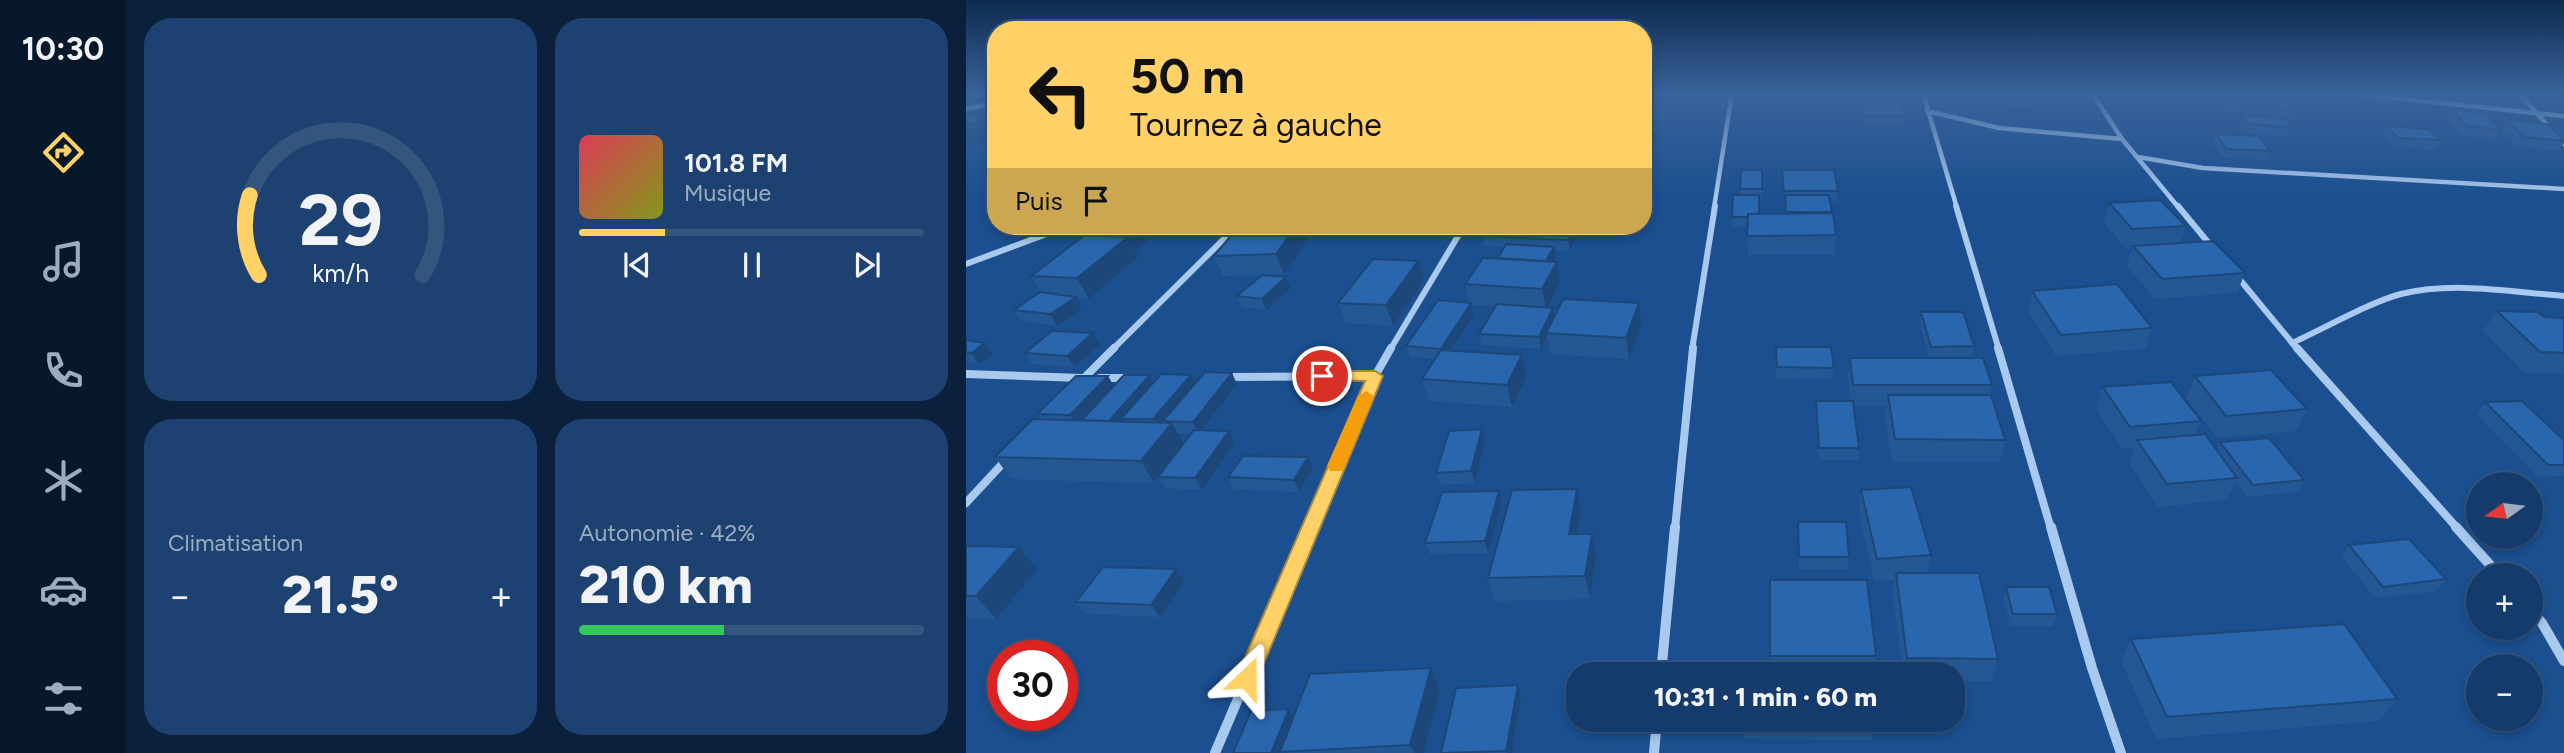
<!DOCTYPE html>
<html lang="fr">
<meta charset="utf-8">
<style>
body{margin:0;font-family:Figtree,sans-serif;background:#1d4271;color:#f1f3f6;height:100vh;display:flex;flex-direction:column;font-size:26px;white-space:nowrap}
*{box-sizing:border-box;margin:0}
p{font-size:23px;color:#9dadc1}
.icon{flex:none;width:38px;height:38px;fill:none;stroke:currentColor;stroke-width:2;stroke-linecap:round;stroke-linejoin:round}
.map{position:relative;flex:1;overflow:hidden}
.sheet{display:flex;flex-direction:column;gap:18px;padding:18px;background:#0b203b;width:840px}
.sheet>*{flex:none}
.hud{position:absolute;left:21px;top:21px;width:665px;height:214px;border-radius:28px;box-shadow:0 4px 10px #0003,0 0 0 2px #33557e;background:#ffd166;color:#111;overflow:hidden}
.needle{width:46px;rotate:256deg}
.controls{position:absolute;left:1500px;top:472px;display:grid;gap:14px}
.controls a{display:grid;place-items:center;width:77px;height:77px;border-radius:50%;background:#143b6b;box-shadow:0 4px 10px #0003,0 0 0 2px #33557e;font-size:35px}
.speed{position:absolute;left:21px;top:640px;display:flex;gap:14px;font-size:35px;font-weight:700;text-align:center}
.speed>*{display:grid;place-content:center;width:91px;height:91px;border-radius:50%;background:#143b6b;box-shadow:0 4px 10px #0003,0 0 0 2px #33557e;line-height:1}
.speed .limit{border:10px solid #d22;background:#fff;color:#111}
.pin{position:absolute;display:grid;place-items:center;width:60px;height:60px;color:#fff;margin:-30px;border:4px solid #fff;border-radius:50%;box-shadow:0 2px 7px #0007}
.me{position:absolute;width:77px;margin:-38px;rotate:23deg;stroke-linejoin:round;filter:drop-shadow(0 0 5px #0008)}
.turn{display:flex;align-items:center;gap:24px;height:147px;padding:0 28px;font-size:32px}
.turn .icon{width:91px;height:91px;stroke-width:2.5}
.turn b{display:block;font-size:49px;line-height:60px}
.then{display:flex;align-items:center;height:66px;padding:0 28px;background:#0003;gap:14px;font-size:26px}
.big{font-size:52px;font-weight:800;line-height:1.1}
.sheet .card{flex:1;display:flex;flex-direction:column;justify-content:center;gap:10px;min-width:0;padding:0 24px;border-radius:28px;background:#1d4271}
.sheet .dial{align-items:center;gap:0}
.dial svg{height:182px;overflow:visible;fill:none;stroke:#33557e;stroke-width:7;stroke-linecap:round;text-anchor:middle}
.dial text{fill:#f1f3f6;stroke:none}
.song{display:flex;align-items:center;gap:21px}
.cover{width:84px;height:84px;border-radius:10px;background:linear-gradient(135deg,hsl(350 70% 55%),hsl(70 70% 35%))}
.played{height:7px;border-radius:4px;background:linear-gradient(90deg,#ffd166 25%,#33557e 25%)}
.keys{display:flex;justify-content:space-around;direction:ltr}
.heat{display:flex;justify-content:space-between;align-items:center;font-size:38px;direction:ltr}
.charge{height:10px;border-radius:5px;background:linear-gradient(90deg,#34c759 42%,#33557e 0)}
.sheet .tiles{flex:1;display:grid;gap:18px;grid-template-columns:repeat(2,1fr)}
.trip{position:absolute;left:600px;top:662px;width:399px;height:70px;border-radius:28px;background:#143b6b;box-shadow:0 4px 10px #0003,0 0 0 2px #33557e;font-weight:800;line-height:70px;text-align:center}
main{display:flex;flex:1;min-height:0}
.dock{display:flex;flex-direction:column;width:126px;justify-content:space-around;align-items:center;background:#08182b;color:#9dadc1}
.dock .icon{width:49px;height:49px}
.dock .current{color:#ffd166}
.dock b{font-size:32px;color:#f1f3f6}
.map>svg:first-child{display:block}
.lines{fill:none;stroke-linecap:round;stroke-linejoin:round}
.minor-far3{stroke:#a9c9ee;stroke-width:4.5}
.minor-far2{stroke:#a9c9ee;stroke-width:6}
.minor-far1{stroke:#a9c9ee;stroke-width:8}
.minor{stroke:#a9c9ee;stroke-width:10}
.wall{fill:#245895;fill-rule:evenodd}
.shaded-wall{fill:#1d4779}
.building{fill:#2a66ad;stroke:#1d4779;stroke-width:2}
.route{fill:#ffd166;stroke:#a68842;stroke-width:2}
.slow{fill:#f59e0b}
</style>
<main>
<nav class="dock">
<b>10:30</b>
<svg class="icon current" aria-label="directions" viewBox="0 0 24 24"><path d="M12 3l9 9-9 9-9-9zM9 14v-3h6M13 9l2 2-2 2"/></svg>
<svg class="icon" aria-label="music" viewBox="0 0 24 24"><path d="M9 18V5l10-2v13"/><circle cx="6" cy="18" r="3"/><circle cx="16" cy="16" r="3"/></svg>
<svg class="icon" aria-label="phone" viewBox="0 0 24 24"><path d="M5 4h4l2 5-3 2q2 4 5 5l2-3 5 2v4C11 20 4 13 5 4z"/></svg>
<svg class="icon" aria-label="climate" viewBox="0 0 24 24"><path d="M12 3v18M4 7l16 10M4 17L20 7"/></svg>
<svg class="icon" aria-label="car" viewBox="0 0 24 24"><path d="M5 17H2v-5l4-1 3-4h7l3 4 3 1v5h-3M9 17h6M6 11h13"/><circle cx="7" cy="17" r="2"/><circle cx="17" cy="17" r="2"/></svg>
<svg class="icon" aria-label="filters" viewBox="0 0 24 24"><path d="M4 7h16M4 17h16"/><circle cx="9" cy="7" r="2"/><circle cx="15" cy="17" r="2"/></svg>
</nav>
<section class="sheet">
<div class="tiles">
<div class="card dial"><svg viewBox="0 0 100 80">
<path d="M14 69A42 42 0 1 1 86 69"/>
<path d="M14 69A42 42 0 0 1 10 34" stroke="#ffd166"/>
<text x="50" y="56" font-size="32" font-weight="700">29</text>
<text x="50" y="72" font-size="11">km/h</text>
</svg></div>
<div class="card">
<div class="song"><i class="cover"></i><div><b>101.8 FM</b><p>Musique</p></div></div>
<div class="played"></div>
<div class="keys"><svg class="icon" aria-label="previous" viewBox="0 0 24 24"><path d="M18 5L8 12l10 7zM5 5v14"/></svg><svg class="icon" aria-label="pause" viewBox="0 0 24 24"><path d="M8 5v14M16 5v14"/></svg><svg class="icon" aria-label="next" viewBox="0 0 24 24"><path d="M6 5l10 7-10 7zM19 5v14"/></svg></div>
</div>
<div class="card"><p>Climatisation</p>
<div class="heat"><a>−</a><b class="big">21.5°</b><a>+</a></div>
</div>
<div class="card"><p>Autonomie · 42%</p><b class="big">210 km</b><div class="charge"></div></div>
</div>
</section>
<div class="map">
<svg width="1598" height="753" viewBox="0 0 1598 753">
<rect width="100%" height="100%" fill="#1b4f8f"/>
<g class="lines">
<path class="minor-far3" d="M957,93L991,208
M1126,93L1156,139L1213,208
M1383,93L1598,116
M1553,93L1598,144
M0,109L30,102
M961,111L1033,128L1156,139
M1172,157L1237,168L1598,189
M748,208L766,93"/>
<path class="minor-far2" d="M990,206L1033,350
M1212,206L1246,247
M0,264L102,226
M1270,275L1332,350
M1326,343C1357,329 1404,302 1435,294C1488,281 1545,292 1598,296
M146,350L271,226
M424,350L498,226
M726,350L749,206"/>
<path class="minor-far1" d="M1032,348L1085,529
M1331,348L1492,529
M0,374L115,378
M260,377L409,376
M134,378H164
M115,381L148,348
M0,503L39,461
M344,529L409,376L425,348
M709,529L727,348"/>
<path class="minor" d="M1085,527L1126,668L1155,753
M1490,527L1534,576
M1564,610L1576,623L1598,661
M695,674L709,527
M249,753L345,527
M688,753L691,719"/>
</g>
<path class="wall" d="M689,93H721L718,101L689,99Z
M797,93H846V94H797Z
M870,93H908V103L938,116L937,126L898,125L895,112V104H872Z
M1035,93H1069L1073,97L1071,106L1045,108L1034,96Z
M1251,93H1289L1290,94L1287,103H1283L1284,104L1281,113L1254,112L1249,104L1251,95Z
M1296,93H1314L1329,112L1326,121H1322L1325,128L1322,137L1277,132L1273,124L1277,115L1306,118L1294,101Z
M980,97L1006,105L1005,114L984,115L979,106Z
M1488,110L1534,130L1529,139L1496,136L1483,119Z
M1542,120L1598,141V143L1593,151L1552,147L1537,130Z
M677,125L694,135L682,160H677Z
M1421,126L1475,140L1470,150L1427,147L1416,135Z
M1250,134L1304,151L1301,160L1257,158L1247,143Z
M775,170H796V199H793V214H819L816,180V170L872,191L871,201H864L870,235L869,255H782L781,227H766V217L774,195Z
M1143,203L1220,226L1214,243L1279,273L1271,293L1189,299L1161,266L1166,248L1160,249L1138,223Z
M138,226H215L198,237L177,235L181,242L169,251L172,257L123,299L110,298L116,308L91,326L55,321L48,310L75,292L65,276L111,242L108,237L139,227Z
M612,235L604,251L588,250L590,257L587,262L594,282L581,307L589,315L675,324L663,359L584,354L581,336L575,349L516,345L513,334L529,306L506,305L508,314L484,351L556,355L561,377L546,407L463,401L456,379L469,359L444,357L440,346L503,302L499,284L532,258L538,247L519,246L517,236Z
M341,240L318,274L297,275L320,277L325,288L300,310L276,307L271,296L296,275L257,276L248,256Z
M452,261L458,281L427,326L379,323L372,303Z
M1066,291L1186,328L1179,349L1090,356L1062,311Z
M1531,311L1578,317L1598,318V374L1559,373L1517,331Z
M955,312L1008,346L1006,358L1026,385L1024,395L1039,440L1034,462H926L919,417L921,406H888L893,448L892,460H853L849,413L850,401H884L882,379L884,358H963L954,324Z
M127,333L134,345L108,367L66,364L59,353Z
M0,340L27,354L13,364L0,362Z
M810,347L868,368L867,379H810Z
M1229,376L1341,409L1330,431L1251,438L1220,398Z
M187,383L271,384L236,431H263L269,443L236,490L199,488L192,478L188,483L45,479L29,457L74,419L71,414L148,386ZM212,433L225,434L218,443Z
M1137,387L1235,421L1229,435L1250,450L1254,442L1338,480L1332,492L1281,497L1269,482L1261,500L1192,507L1163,462L1168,448L1157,449L1130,409Z
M1519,402L1598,440V476L1572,477L1511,414Z
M519,441L509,483L474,485L470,473Z
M347,469L333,492L268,489L262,477Z
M895,490L965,555L962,573L1032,659L1026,681H987V674H937L927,595L929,580L908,581L893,512Z
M536,503L522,553L464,554L459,543Z
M615,511L611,534H626L630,556L624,599L529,601L522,578Z
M832,522L883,557L882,569H833Z
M1383,545L1480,579L1471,591L1409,598L1376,557Z
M0,546L71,570L30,619L0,618Z
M210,569L218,581L194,617L119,614L110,602Z
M804,580L910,656L908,674H804Z
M1040,587L1091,614L1087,626H1044L1037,599Z
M1165,639L1431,699L1413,721L1190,739L1155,661Z
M465,668L474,690L458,753H267L327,717Z
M555,697L546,753H475Z
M778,719L907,728L906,740L778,739Z"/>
<path class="shaded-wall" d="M15,120L25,138L0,146V125Z
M693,126L694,135L682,160L681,151Z
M195,226H215L198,237L193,227Z
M330,226H336L341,240L318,274L310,254Z
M611,226L612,235L604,251L602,240Z
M176,232L181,242L169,251L172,257L123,299L111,278L162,237Z
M588,247L590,257L581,272L579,262Z
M452,261L458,281L427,326L420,305Z
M591,262L594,282L580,310L576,289Z
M320,277L325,288L300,310L296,299Z
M110,297L116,308L91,326L84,314Z
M505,303L508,314L478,360L475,349Z
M673,303L675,324L663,359L660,338Z
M587,308L589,319L580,333L581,336L575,349L573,337Z
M127,333L134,345L108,367L101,356Z
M19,343L27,354L13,364L5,353Z
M556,355L561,377L546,407L541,385Z
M266,373L271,384L233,434L227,422Z
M184,375L190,387L155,419L158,424L142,422Z
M225,375L231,387L194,431L187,419Z
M142,376L149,388L111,427L104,415Z
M206,423L219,445L188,483L175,461Z
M516,429L519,441L509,483L505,471Z
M263,431L269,443L236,490L229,478Z
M342,457L347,469L333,492L328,480Z
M611,489L615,511L607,556L603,534Z
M533,491L536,503L522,553L519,541Z
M626,534L630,556L624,599L619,576Z
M53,547L71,570L30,619L10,596Z
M210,569L218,581L194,617L185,605Z
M465,668L474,690L458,753H448L444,745Z
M552,685L555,697L546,753H541L540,751Z
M323,709L330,721L314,752V753H305Z"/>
<path class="building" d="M872,93H908L909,96H872Z
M1041,93H1069L1073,97L1046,99Z
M1298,93H1314L1329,112L1312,111Z
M1251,95L1278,97L1284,104L1257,103Z
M980,97H1001L1006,105L985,106Z
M896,103H934L938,116H898Z
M1488,110L1520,113L1534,130L1500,126Z
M0,113L15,120L0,125Z
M1277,115L1321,119L1325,128L1280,123Z
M1542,120L1582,124L1598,141L1558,137Z
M677,125L693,126L681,151L677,150Z
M1421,126L1463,129L1475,140L1432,138Z
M1250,134L1293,136L1304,151L1260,149Z
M775,170H796V189H774Z
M816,170H868L872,191H818Z
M767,195H793V214H782V217H766Z
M819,195H863L866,212H820Z
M1194,200L1220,226L1166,229L1143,203Z
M867,213L870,235L781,236L782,214Z
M127,226L176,232L163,240L162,237L119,235L115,238L108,237Z
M273,226H330L310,254L248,256Z
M524,226H610L602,240L517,236Z
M119,235L162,237L111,278L65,276Z
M1247,241L1279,273L1196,279L1167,246Z
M540,244L588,247L580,261L532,258Z
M517,258L591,262L576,289L499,284Z
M407,259L452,261L420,305L372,303Z
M296,275L320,277L296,299L271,296Z
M1151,284L1186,328L1095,335L1066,291Z
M74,292L110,297L84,314L48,310Z
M597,299L673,303L660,338L580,333Z
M472,300L505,303L475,349L440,346Z
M531,304L587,308L573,337L513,334Z
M1531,311L1572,312L1578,317L1598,318V353L1574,352Z
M955,312H997L1008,346L965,347Z
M86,331L127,333L101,356L59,353Z
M0,340L19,343L5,353L0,352Z
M810,347H865L868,368L811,367Z
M475,350L556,355L541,385L456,379Z
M884,358H1017L1026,385H887Z
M1305,370L1341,409L1260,416L1229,376Z
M239,372L266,373L227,422L197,421Z
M195,374L225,375L187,419H155Z
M158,375H184L143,421L116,420Z
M110,376H142L104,415L71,414Z
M1205,382L1235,421L1164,427L1137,387Z
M922,395H1025L1039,440L929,439Z
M850,401H887L893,448H853Z
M1556,401L1598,440V465H1582L1519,402Z
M67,419L206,423L175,461L29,457Z
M516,429L505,471L470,473L483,431Z
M228,430L263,431L229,478L192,477Z
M1239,434L1271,478L1201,484L1171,440Z
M1303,438L1338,480L1287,485L1254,442Z
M277,456L342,457L328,480L262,477Z
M945,487L965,555L911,559L895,490Z
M611,489L603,534H626L619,576L522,578L546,490Z
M533,491L519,541L459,543L476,492Z
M832,522H880L883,557H833Z
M1443,539L1480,579L1417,587L1383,545Z
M0,546L53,547L10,596H0Z
M137,567L210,569L185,605L110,602Z
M930,573H1013L1032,659L941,658Z
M804,580H901L910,656H804Z
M1040,587H1083L1091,614H1047Z
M1378,624L1431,699L1201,717L1165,639Z
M465,668L444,745L314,752L344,674Z
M552,685L540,751L475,753L490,688Z
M323,709L305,753H267L285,711Z
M778,719H906L907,728L778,727Z"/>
<linearGradient id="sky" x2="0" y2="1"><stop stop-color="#0f2b4f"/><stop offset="0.47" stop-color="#39639b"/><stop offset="1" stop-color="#39639b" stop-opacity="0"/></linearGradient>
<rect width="1598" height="199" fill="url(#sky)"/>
<path class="route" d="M356,371H409L417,376L292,678L289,685L281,688L273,685L270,678L399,381L350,380L348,376L350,373Z"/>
<path class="slow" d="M400,391L408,396L379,466L377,471H364L361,466L392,396Z"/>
</svg>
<div class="controls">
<a><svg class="needle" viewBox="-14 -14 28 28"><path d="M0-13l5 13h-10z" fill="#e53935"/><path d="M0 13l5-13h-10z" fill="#9dadc1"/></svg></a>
<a>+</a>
<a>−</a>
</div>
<div class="speed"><div class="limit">30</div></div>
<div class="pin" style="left:356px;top:376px;background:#d93025"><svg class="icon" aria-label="arrive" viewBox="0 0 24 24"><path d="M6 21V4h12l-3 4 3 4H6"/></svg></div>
<svg class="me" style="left:281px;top:678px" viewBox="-20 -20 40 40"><path d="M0-17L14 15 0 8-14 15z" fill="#ffd166" stroke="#fff" stroke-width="4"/></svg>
<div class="trip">10:31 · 1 min · 60 m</div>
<div class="hud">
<div class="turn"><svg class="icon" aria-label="left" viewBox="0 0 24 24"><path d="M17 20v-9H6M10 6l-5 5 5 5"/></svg><div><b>50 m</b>Tournez à gauche</div></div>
<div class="then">Puis<svg class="icon" aria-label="arrive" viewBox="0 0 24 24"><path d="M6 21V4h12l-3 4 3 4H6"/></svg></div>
</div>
</div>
</main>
